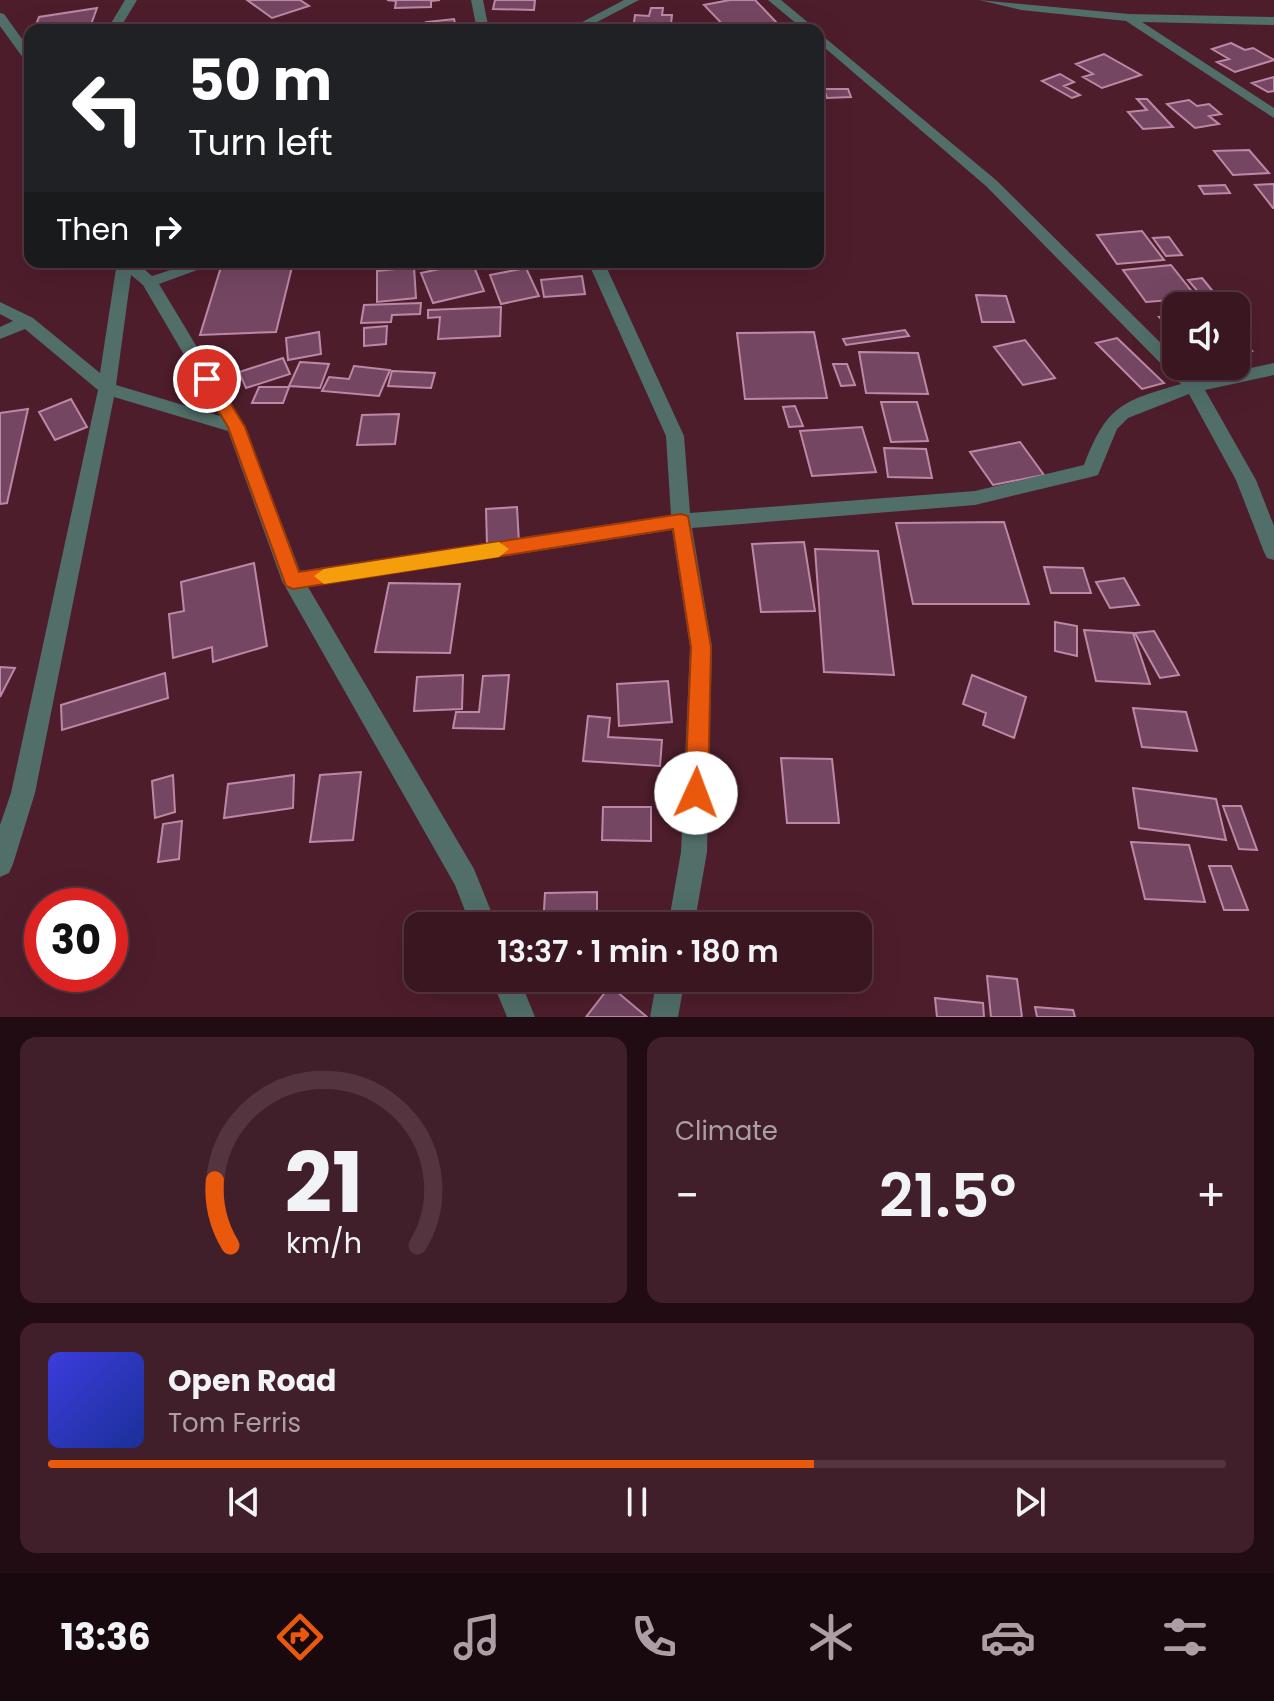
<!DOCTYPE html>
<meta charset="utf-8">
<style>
body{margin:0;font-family:Poppins,sans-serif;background:#411f2a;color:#f1f3f6;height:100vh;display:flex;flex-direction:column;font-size:30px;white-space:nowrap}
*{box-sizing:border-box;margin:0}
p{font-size:26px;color:#ab9fa5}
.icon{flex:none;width:44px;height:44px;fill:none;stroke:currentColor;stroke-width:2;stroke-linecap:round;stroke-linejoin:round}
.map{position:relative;height:1017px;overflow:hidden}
.panel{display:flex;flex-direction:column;gap:20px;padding:20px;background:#200c12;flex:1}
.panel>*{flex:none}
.banner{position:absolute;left:24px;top:24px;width:800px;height:244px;border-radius:16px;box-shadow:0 8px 32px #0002,0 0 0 2px #54353f;background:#202124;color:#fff;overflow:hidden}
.buttons{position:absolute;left:1162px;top:292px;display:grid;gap:16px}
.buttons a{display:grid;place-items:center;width:88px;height:88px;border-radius:16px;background:#3a1621;box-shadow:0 8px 32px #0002,0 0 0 2px #54353f;font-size:40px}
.speed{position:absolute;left:24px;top:888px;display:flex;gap:16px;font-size:40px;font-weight:700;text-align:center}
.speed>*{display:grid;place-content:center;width:104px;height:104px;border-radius:50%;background:#3a1621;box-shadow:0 8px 32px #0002,0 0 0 2px #54353f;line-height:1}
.speed .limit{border:12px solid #d22;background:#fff;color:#111}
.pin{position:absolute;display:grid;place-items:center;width:68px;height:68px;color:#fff;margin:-34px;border:4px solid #fff;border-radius:50%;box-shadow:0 2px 8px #0007}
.me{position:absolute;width:88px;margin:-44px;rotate:2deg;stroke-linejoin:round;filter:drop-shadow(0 0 6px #0008)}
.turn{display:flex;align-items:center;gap:28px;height:168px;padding:0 32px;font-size:36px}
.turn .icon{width:104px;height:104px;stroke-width:2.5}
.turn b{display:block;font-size:56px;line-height:68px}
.then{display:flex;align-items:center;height:76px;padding:0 32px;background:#0003;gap:16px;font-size:30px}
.big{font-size:60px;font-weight:600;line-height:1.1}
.panel .widget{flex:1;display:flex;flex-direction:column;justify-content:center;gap:12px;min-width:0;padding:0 28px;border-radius:16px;background:#411f2a}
.panel .dial{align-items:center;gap:0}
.dial svg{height:208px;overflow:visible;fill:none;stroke:#54353f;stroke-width:7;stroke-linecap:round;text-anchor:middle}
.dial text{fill:#f1f3f6;stroke:none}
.song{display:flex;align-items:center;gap:24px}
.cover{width:96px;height:96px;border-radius:12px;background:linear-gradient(135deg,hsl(240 70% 55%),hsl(230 70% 35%))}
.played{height:8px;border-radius:4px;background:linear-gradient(90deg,#ea580c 65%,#54353f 65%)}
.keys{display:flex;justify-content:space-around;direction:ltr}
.heat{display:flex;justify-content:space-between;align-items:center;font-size:44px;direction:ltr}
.panel .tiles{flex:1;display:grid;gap:20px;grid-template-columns:1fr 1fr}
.widget:last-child{grid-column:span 2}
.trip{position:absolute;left:404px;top:912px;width:468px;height:80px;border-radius:16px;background:#3a1621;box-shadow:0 8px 32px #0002,0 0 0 2px #54353f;font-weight:600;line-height:80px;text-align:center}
.dock{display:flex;height:128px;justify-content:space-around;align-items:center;background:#17090d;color:#ab9fa5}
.dock .icon{width:56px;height:56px}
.dock .on{color:#ea580c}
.dock b{font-size:36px;color:#f1f3f6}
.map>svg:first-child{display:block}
.building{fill:#754662;stroke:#bd88a6;stroke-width:2}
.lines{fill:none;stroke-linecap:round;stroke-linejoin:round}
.minor{fill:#516e69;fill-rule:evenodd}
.route{fill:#ea580c;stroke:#983908;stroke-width:2}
.slow{fill:#f59e0b}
</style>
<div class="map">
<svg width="1274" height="1017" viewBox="0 0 1274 1017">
<rect width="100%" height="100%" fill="#4e1d2c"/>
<path class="building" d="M247,0H300L309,6L272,18Z
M387,0H440L431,1V7L395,8L396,1Z
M495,0H535L534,10L493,9Z
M730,0H755L777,23L728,30L704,5Z
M97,8L89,30H34L39,17Z
M651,8H663L662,15H672L671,24H656L655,30H633L635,15L649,16Z
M454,19L457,30H428L426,22Z
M1231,43L1245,50L1253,48L1274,60L1235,72L1217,62L1229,59L1212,49Z
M1104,54L1141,75L1102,88L1083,77L1093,74L1076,64Z
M1060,74L1074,82L1064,86L1080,95L1072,98L1042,81Z
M1274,77V91L1268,92L1252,83Z
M824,89H848L851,97L827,98Z
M1137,99H1147L1173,127L1143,129L1128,112L1147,110Z
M1189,100L1197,106L1209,104L1221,114L1209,116L1219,124L1195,128L1167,104Z
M1249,150L1269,173L1233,175L1214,151Z
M1274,184V208H1273L1255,185Z
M1225,185L1230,193L1204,194L1199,186Z
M1142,231L1164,260L1117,264L1097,235Z
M1169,237L1182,255L1166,256L1153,238Z
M472,262L484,291L433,303L421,273Z
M484,262H525L487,269Z
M293,263L276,332L200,335L221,267Z
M1171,265L1197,298L1146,302L1123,270Z
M414,267L416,298L377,302V271Z
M526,268L539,296L501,304L490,275Z
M582,276L585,294L544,297L541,280Z
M1202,278L1220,300L1206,301L1188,280Z
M976,295L1006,296L1014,322H982Z
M421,303L420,314L392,315L391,322L361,323L364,305Z
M501,307L500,336L438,339L440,317L428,318V310Z
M1176,314V335L1159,317Z
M387,326L386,344L364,346V328Z
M905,330L909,336L846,345L843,339Z
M319,332L321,354L288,360L286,338Z
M814,332L827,398L745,399L737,333Z
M1236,335L1252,351L1236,355Z
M1117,338L1164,383L1142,389L1096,343Z
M1025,340L1055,378L1023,385L994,347Z
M859,352L918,353L928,394L866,393Z
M283,358L290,374L246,388L239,372Z
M300,362L329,364L320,388L289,386Z
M833,364H847L855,385L841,386Z
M354,366L390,370L379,396L322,391L329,377L349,379Z
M392,371L435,373L431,388L388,386Z
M259,387H289L283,403H252Z
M71,399L87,427L55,440L39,412Z
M881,402H917L928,441L891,442Z
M795,406L803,426L789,427L783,407Z
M28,409L7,503L0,504V413Z
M399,414L395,444L357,445L362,415Z
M862,427L876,472L812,476L800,431Z
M1020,442L1044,475L993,485L970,452Z
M884,448L926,449L932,478L888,477Z
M517,507L519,543L487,545L486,509Z
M1004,522L1029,604H913L896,523Z
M804,542L815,611L761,612L752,544Z
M815,549L878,551L894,675L824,672Z
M254,563L267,646L213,662L212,647L173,658L169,614L184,611L181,582Z
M1044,567L1083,568L1091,593H1051Z
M1124,578L1139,605L1110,608L1096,582Z
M389,583L460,584L450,653L375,652Z
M1055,622L1077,626V656L1055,651Z
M1084,630L1133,633L1150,684L1096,681Z
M1154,631L1179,675L1160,678L1135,633Z
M0,667L15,668L0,697Z
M165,673L168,698L62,730L61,705Z
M463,675L462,709L414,711L417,677Z
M509,675L504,729L453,728L456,712H479L483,676Z
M972,675L1026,697L1014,738L983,725L986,713L963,704Z
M668,681L672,722L619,726L617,684Z
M1133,708L1186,712L1197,751L1142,747Z
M588,716L610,718L608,737L662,740L660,766L583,761Z
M781,758L832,759L839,823H787Z
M361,772L353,840L310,842L320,775Z
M173,775L175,812L155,818L152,781Z
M294,775L293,808L224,818L228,784Z
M1133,788L1216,799L1226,840L1139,828Z
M1223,806H1241L1257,850L1239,849Z
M603,807H651V841L602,840Z
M182,821L179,859L158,862L163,824Z
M1131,842L1189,845L1205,902L1145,899Z
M1209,866H1231L1248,910H1224Z
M597,892V926H543L545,893Z
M987,976L1017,979L1022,1017H991Z
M610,986L647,1017H586Z
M935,998L983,1003L984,1017H937Z
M1035,1007L1073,1010L1075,1017H1037Z"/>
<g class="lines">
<path class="minor" d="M125,0H137L119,30H107Z
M471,0H483L489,30H477Z
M624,0H639L582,30H567Z
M768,0H781L817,30H804Z
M979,0L1129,14L1274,17V25L1142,22L1274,108V118L1126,21L1021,10Z
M0,13L4,14L30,50V63L26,62L0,26Z
M818,32L996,180L1176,358V366H1185L1198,379L1274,363V375L1205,390L1256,480L1274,526V560L1267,558L1264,552L1236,480L1189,394L1128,418L1117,429L1098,475L1091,477L975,505L692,528L712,647L707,852L694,926H668L681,852L690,647L672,530L308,587L474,869L497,926H471L455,885L282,581L228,431L114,397L35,793L13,864L9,873L0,877V825L11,793L98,390L25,329L0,339V327L13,321L0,314V302L33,318L100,373L117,262H136L152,276L195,262H219L159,284L245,427L300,571L671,515L666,436L588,262H604L684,436L690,513L975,491L1084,465C1107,405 1122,401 1181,384L986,186L818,42ZM131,275L143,285L220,416L116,385Z
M491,978H519L535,1017H507Z
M657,978H685L678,1017H650Z"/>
</g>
<path class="route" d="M207,373L213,375L245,427L299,572L681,514L688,516L711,647L708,793L704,801L696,804L688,801L685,793L691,647L673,529L293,589L286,586L228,427L199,379Z"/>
<path class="slow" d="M499,542L509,549L499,557L324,584L314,576L324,569Z"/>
</svg>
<div class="buttons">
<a><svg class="icon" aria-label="sound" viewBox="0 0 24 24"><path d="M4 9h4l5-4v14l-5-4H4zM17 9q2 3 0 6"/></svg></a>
</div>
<div class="speed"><div class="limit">30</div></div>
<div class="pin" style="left:207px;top:379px;background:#d93025"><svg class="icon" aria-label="arrive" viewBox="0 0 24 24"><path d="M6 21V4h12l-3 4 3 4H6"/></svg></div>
<svg class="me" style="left:696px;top:793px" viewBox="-20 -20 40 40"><circle r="19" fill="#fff"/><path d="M0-13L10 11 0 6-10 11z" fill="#ea580c"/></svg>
<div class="trip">13:37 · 1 min · 180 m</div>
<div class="banner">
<div class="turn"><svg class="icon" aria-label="left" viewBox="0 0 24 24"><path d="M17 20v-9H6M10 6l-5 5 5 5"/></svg><div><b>50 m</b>Turn left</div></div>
<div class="then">Then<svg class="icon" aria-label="right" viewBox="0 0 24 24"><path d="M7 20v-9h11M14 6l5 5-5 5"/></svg></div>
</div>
</div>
<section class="panel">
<div class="tiles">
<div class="widget dial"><svg viewBox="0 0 100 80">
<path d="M14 69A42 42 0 1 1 86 69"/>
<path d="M14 69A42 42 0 0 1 8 44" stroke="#ea580c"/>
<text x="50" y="56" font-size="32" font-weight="700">21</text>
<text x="50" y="72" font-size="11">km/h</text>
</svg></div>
<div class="widget"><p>Climate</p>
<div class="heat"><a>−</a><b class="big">21.5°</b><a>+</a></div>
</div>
<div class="widget">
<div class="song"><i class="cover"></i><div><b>Open Road</b><p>Tom Ferris</p></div></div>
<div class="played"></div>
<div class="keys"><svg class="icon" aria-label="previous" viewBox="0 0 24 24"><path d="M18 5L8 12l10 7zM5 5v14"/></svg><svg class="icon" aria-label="pause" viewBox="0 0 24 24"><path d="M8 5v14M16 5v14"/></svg><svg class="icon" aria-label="next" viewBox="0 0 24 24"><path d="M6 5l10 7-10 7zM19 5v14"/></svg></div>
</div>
</div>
</section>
<nav class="dock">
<b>13:36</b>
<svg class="icon on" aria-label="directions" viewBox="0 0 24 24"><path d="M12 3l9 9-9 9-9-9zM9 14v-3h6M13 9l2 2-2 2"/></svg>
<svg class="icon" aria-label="music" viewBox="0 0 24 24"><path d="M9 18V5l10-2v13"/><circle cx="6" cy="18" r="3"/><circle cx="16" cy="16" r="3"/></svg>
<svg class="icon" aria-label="phone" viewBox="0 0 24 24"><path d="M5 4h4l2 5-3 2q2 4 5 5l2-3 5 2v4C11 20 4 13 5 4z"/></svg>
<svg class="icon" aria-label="climate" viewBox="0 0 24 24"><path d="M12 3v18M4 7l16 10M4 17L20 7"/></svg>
<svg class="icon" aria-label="car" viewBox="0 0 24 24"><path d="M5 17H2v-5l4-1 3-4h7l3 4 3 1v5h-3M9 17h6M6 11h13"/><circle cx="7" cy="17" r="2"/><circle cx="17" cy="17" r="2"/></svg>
<svg class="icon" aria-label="filters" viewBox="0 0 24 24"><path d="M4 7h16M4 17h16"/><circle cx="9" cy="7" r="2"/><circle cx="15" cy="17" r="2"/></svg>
</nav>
